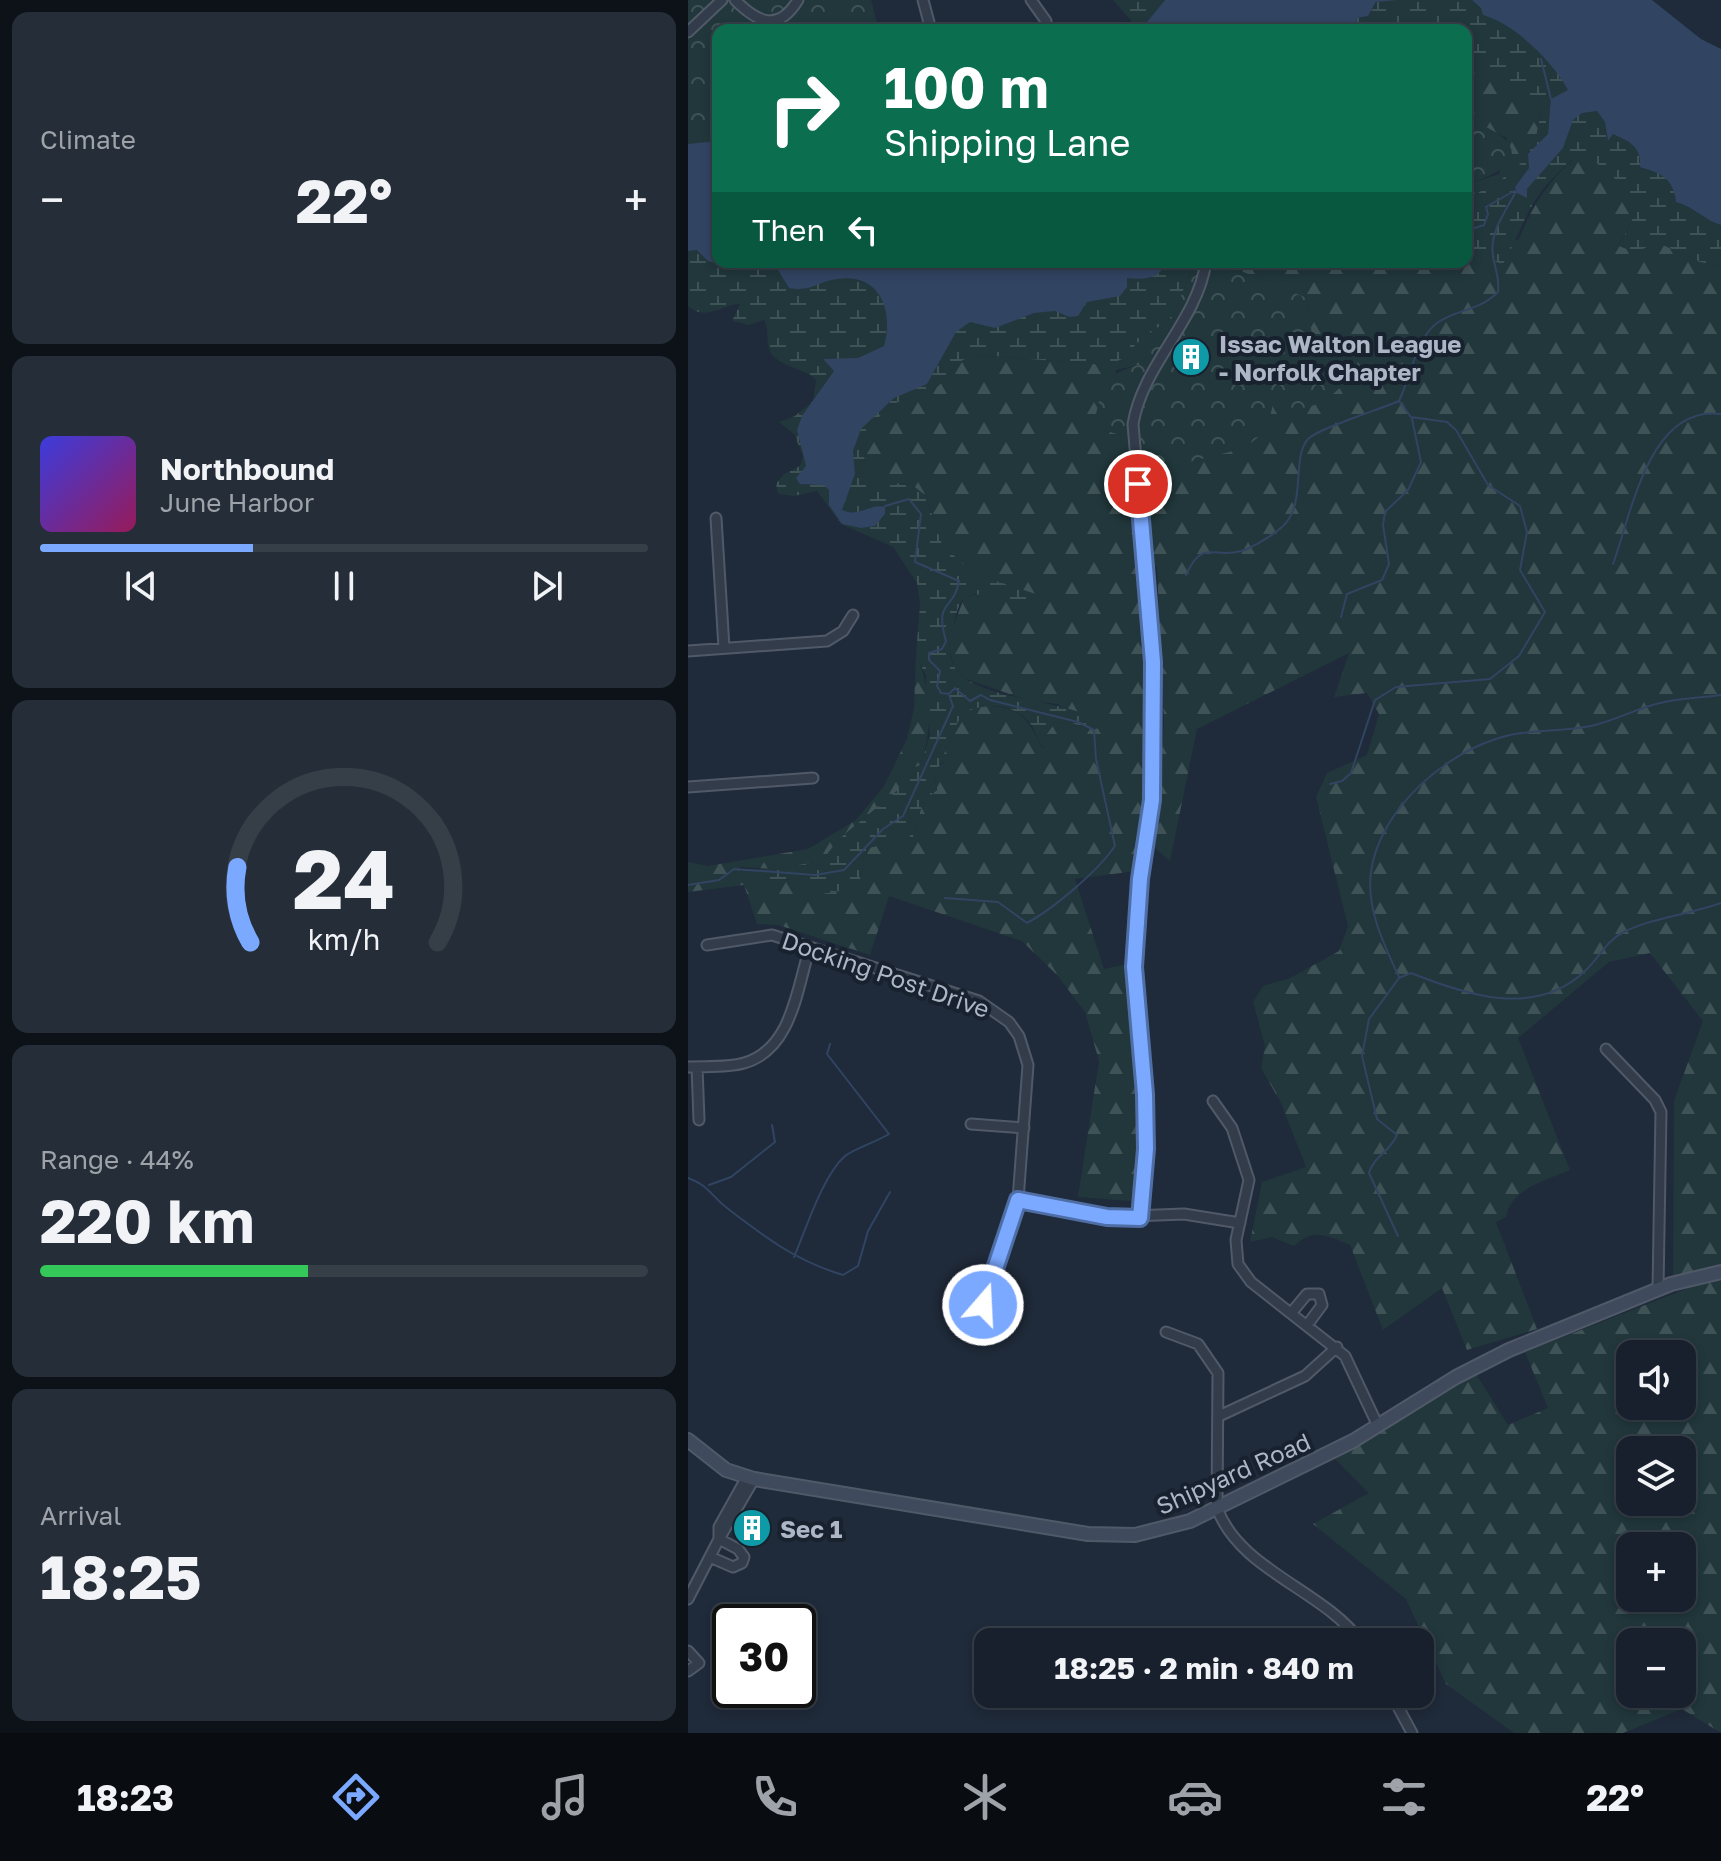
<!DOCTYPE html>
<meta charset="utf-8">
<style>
body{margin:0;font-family:"Golos Text",sans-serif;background:#242d38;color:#f1f3f6;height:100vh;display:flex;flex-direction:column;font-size:30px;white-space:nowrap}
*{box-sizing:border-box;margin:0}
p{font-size:26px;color:#9ea3a9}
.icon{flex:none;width:44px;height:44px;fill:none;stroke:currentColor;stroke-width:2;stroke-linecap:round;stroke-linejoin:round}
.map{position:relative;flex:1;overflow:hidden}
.panel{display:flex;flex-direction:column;gap:12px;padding:12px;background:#0d1218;width:688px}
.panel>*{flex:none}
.guide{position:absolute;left:24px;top:24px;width:760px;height:244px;border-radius:16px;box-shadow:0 4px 12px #0003,0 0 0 2px #363e48;background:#0b6e4f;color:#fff;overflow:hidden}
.buttons{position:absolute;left:928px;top:1340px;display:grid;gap:16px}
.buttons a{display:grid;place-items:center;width:80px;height:80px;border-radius:16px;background:#17202c;box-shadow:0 4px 12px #0003,0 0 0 2px #363e48;font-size:40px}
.speed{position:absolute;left:24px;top:1604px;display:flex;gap:16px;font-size:40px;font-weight:700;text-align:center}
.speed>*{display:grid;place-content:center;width:104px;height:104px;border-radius:50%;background:#17202c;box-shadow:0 4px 12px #0003,0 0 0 2px #363e48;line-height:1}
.speed .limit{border:4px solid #111;border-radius:12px;background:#fff;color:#111}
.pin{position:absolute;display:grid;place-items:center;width:68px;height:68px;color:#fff;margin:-34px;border:4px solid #fff;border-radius:50%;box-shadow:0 2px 8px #0007}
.me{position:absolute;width:88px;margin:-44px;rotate:19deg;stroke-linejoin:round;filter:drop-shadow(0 0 6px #0008)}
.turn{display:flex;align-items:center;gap:28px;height:168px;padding:0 40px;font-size:36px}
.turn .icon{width:104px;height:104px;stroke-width:2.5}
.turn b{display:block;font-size:56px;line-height:68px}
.then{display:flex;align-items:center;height:76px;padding:0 40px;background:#0003;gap:16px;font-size:30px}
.big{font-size:60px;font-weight:700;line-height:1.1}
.panel .tile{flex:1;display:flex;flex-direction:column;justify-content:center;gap:12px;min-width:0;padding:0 28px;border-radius:16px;background:#242d38}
.panel .dial{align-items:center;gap:0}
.dial svg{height:208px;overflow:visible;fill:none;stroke:#363e48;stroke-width:7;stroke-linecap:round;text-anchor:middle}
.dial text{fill:#f1f3f6;stroke:none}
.song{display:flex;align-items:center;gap:24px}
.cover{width:96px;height:96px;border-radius:12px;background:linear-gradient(135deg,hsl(240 70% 55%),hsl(330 70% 35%))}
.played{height:8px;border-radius:4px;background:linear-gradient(90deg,#7aa9ff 35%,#363e48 35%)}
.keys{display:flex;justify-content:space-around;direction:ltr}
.heat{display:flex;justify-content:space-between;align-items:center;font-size:44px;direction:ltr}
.charge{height:12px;border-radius:6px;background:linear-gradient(90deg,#34c759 44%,#363e48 0)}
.trip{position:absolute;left:286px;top:1628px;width:460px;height:80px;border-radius:16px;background:#17202c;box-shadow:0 4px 12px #0003,0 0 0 2px #363e48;font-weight:700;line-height:80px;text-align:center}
.dock{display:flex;height:128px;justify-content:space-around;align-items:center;background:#090d12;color:#9ea3a9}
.dock .icon{width:56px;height:56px}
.dock .selected{color:#7aa9ff}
.dock b{font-size:36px;color:#f1f3f6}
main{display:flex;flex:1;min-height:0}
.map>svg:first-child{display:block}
.forest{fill:url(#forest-firs);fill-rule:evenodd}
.wetland{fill:url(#wetland-marsh)}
.park{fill:url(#park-crowns)}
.water{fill:#314462}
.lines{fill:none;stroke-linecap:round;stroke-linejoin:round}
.stream{stroke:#314462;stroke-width:2}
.street-casing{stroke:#505968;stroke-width:13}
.secondary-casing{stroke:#505968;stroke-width:16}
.street{stroke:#333c4a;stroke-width:9}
.secondary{stroke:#404a5d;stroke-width:12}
.route-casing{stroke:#4f6ea6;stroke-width:20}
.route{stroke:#7aa9ff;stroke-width:14}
.labels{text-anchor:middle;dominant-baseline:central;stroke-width:8;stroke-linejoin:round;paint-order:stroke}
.poi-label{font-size:24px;font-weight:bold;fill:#adb6c7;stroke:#18212e;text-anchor:start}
.street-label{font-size:24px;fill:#adb6c7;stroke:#18212e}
</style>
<main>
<section class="panel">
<div class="tile"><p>Climate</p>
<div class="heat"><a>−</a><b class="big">22°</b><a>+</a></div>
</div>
<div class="tile">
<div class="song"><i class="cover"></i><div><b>Northbound</b><p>June Harbor</p></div></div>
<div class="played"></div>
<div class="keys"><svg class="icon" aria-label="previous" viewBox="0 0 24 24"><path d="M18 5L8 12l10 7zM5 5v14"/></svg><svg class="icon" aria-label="pause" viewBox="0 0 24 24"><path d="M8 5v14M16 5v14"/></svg><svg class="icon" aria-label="next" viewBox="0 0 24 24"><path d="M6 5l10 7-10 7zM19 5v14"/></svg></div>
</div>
<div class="tile dial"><svg viewBox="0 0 100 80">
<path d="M14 69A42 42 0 1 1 86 69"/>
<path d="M14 69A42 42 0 0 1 9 40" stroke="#7aa9ff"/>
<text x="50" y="56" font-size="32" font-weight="700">24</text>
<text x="50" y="72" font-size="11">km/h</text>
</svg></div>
<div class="tile"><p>Range · 44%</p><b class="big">220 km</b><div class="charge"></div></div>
<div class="tile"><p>Arrival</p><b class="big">18:25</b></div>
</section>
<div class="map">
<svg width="1033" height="1733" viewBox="0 0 1033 1733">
<defs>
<pattern id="forest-firs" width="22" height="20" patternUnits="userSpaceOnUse" patternTransform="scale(2)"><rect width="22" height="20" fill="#21373b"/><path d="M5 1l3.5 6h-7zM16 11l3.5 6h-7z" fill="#3f5256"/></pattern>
<pattern id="wetland-marsh" width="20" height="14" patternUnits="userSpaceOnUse" patternTransform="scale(2)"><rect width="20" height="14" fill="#21373b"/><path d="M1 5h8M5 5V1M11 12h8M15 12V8" fill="none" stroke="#3f5256"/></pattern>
<pattern id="park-crowns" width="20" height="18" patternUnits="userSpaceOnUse" patternTransform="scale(2)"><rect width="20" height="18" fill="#21373b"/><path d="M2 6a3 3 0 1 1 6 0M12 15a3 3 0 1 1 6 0" fill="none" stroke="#3f5256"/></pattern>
</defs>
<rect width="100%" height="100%" fill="#1f2a3a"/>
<path class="forest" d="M791,69L832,88L852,113C849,163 818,178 778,199V185L811,174L819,138L778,118V73Z
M893,152C912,165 948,188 945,215C943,225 935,236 931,245L946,252L971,243L1012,262L1033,266V1265L985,1278L986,1101L1015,1021L962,953L921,962L830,1038L882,1170C859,1180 822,1189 818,1217L808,1222L849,1329L779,1350L754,1288L695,1330L662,1245C639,1236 626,1227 606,1246L584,1237L562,1242L574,1182L618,1167L593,1103L573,1068L577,1046L565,1002L575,986L602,978L651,951L660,926L628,797L639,773L679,755L691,714L679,693L646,697L661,653L509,729L482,861L467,848L476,722L469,567L455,569L462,763L448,871L387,879L416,969L439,964L458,1107L443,1201L390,1197L411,1061L397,1012L369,975L334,941L201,896L182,955L90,925L69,924L56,885L0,892V862L19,866L120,849L168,820L196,786L219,739L226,708L228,655C244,689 244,731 233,765L213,773L212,789L151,839L134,861L86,869L50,867L74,880L111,879L132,894L160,890L171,883L180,848L225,837L235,801L249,790L246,772L256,762L253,758C262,744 264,727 275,713C282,706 290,706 299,706C333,707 340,719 354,748H357V736L367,723L381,722L406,730L370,704L342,701L275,678L266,667L262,651V635L276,598C303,586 335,607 363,600L284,573L254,544L237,495L221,483C166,489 167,445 196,411C209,397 241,396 252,384C268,367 263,362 289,355L419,365L463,332L455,364L428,370L416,430L440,437L445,476L584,403L667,373L626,352L619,298L530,262H778V238L789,256L831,239C846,202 863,178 893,152Z
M1026,1278H1033V1733L994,1709L935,1733H826L758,1684L718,1599L625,1524L681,1493L647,1459L788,1374L820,1425L860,1408L837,1352ZM942,1354H994V1406H942ZM942,1450H994V1502H942ZM942,1546H994V1598H942ZM942,1642H994V1694H942Z"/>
<path class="wetland" d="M425,0H477L459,22L446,24Z
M690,0H822L1033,158V266L1012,262L971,243L946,252L931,246C935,237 943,225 945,216C948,189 912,165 893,152C875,167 859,182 846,202C834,222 827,244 815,264L789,256L778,238V199C818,178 849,163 852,113L831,88L791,69L778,73V30H668L669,18L680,16Z
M30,221V262H507L484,318L449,343L437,358L419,365L290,355C263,362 268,367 252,384C242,396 209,397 196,411C167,445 166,489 221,483L237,495L254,544L284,573L366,600L341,603L286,594L276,598C269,606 268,617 265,627C259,643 260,667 276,678C312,701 371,700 412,720L414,726L406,730L381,722L367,723L357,736V749C349,743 349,732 342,723C335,714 321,707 310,706C263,706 273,725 254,758L256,761L246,772L249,790L235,801L225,837L180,848L171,883L160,890L132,894L111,879L74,880L46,869H86L134,861L151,839L211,789L213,773L233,765L242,734L238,713V676L228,655L232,604L229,583L205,547L153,524L129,491L106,496L90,494L88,484L96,474L112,466L115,456L106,434L91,422L107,416L125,401L128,380C118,369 99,368 87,358C75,347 83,332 76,320L61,325L44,321L52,304C36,304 17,322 0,306V225Z"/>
<path class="park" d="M0,0H183L191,30H30V143L0,144Z
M778,118C837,141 841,164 778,185Z
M507,262H530L619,298L626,352L668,373C639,400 626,416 585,404L579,430L557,448L445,476L440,437L416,430L407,419C415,382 417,373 455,364L463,332L484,318Z"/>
<path class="water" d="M477,0H710L688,2L680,16L669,18L668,30H444L446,24L459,22Z
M784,0H964L1013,39L1033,49V225C1016,220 1007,207 988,202C986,179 973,173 952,167C954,147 941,141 925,134L920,141L917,122L909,111L894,113L885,120L875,148L839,189V198L829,193L827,187L841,168L840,154L860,134L863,99L880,90C864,61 827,24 795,15L793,8Z
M20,142L30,143L29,253L34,265L20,261L9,250L0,251V144Z
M85,262H480C470,279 458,280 439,278V287L432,296L399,302L390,316L381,317L367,311L346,313L307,328L282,322L268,332L239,384L206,398L173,429L165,451L167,474L154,510C171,518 182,503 197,507V514L187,526L173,528L154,524L141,505V490L136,485L112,484L108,478L118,466L109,430L114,416L146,371L135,359L170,358L196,346C206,311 192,272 149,279C128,282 124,292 101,288Z"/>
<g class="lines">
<path class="stream" d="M853,59L863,99
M778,231L796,225L800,214L798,207L826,191
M656,344C696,360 700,360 736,338
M197,506L221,499L233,514L227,562L271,581C266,611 246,599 258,641L254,649L241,653V660L252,671L249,686L253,693L261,694L267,688L282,701L293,695L302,700L390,722L406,730L408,759L427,846C410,871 365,909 339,923L310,902L257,898
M925,564C944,512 961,405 1033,414
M498,575C515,538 525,559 553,551C563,549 588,533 595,526C619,503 603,458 620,439C631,428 693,409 711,401C722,379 728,338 749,323C770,308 790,312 810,292C812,277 807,270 805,256C801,231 818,212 828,191
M653,617L659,594L694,580L701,564L695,525L697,512L720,490L733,462L724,419
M642,784L654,781L663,773L687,700L708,687L802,679L831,656L857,612L832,570L839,532L832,506L800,485L768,430L759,422L723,417L712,402
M0,885L31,880L46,869L127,875L156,870L195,829L215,816L265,706L261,695
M711,977C696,945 678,908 683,872C691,810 758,751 818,736C845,729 875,732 903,726C927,721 949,708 972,703C992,698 1013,698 1033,695
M0,1178C23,1187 22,1195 39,1208C78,1238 108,1261 155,1275L170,1266L180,1231L202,1192
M21,1185L43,1177L87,1142L84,1125
M710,1236L681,1173C686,1156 702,1152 709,1135L689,1119L674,1056L681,1019L711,978L723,973C778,995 846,1018 896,972C909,961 918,941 934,933C965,917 1000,915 1033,903
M106,1257C118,1229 135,1175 157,1156C168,1148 188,1142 201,1134L139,1054L142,1044"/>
<g class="street-casing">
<path id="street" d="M47,0C69,22 90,33 110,0
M235,0L243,30
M343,0L358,21
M0,32L34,0
M28,518L36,648
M0,651L139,641L155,631L165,615
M0,787L125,778
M19,945L84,935L291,1001L321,1022L331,1036L340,1065L330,1200L295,1305
M918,1049L967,1100L973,1112L970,1289
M0,1067C18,1066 39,1068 56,1063C103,1050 109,990 121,950
M9,1067L11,1120
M525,1101L544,1128L561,1180L548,1240L550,1264L563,1282L657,1356L690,1426
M283,1124L336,1128
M330,1200L419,1217L496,1214L552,1223
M452,1218L458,1149L457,1094L446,967L451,896L464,800L465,662L445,424C455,364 509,322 518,262
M604,1312L619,1294H631L634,1305L620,1324
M478,1332L510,1344L530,1373L529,1508C552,1571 636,1590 673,1642
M531,1416L617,1376L649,1347
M59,1477L31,1527V1539L66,1479
M0,1599L31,1539L50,1549L56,1557L54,1563L45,1567L22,1557
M0,1651L11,1663L0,1671
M703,1694L724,1733"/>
</g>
<g class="secondary-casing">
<path id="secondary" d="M0,1440L38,1470L66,1479L400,1534L447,1535L502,1521L665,1441L768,1377L821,1350L983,1284L1033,1272"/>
</g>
<use href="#street" class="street"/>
<use href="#secondary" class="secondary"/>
</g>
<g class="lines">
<g class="route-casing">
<path id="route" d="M295,1305L330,1200L419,1217L452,1218L458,1149L457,1094L446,967L452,879L464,800L465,662L450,484"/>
</g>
<use href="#route" class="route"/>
</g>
<defs>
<g id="building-disc" transform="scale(2)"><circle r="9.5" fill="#0f9aa8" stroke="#18212e"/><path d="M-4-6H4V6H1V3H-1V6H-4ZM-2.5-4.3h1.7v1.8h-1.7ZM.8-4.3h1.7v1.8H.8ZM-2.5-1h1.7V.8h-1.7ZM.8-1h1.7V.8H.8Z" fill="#fff"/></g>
</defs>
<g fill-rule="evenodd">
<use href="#building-disc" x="503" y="357"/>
<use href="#building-disc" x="64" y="1528"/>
</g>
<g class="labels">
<g class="poi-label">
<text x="531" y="343">Issac Walton League<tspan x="531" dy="28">- Norfolk Chapter</tspan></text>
<text x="92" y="1528">Sec 1</text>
</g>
<g class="street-label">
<text transform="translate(198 974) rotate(19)">Docking Post Drive</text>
<text transform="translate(545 1473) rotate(-24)">Shipyard Road</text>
</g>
</g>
</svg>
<div class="buttons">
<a><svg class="icon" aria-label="sound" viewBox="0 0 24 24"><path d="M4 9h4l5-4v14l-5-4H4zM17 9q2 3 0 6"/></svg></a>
<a><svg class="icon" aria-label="layers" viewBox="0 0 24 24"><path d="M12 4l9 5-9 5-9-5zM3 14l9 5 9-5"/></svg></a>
<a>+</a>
<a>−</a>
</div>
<div class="speed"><div class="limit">30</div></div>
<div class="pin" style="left:450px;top:484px;background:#d93025"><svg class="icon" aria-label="arrive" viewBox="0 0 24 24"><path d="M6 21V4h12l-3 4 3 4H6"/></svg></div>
<svg class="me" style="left:295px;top:1305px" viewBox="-20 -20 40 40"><circle r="17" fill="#7aa9ff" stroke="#fff" stroke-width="3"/><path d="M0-11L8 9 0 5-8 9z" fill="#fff"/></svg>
<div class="trip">18:25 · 2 min · 840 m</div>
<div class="guide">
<div class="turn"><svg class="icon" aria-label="right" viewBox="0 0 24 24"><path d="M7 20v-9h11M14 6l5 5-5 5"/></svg><div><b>100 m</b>Shipping Lane</div></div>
<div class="then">Then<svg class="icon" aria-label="left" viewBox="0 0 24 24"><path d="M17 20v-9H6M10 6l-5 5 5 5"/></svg></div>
</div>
</div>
</main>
<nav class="dock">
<b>18:23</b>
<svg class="icon selected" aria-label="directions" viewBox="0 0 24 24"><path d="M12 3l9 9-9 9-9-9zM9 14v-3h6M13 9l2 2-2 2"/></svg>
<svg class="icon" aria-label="music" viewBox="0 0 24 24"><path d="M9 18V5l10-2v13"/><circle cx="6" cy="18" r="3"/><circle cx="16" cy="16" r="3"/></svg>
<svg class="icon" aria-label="phone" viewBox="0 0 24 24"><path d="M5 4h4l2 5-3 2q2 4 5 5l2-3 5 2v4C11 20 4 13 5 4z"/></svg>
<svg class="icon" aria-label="climate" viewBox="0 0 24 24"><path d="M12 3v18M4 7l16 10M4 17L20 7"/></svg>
<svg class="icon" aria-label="car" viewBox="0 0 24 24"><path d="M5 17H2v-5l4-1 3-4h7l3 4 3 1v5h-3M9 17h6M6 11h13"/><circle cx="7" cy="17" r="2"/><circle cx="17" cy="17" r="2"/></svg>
<svg class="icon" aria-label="filters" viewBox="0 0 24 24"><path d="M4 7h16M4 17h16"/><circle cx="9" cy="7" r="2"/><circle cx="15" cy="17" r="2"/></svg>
<b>22°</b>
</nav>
